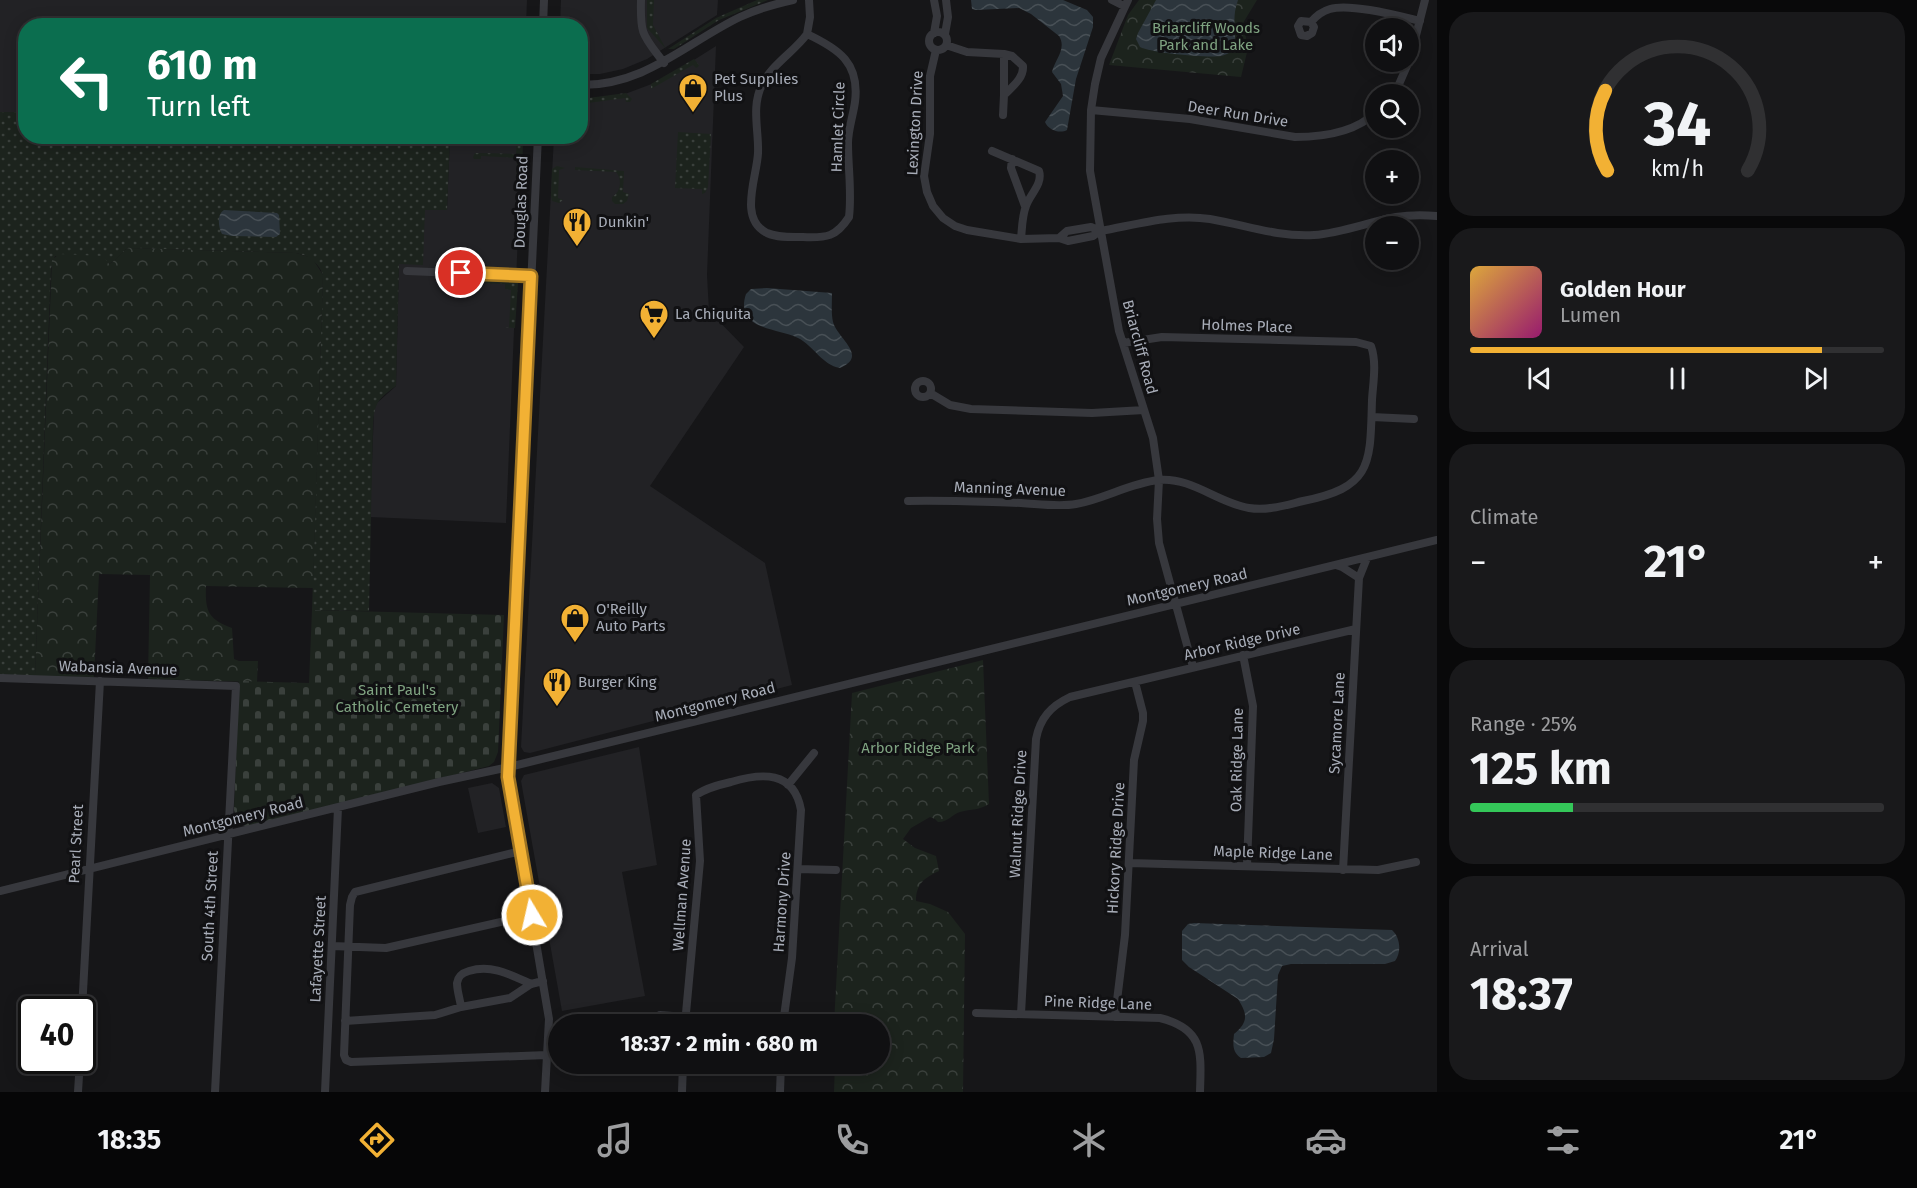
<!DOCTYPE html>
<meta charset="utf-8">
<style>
body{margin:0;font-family:"Fira Sans",sans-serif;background:#19191b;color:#f1f3f6;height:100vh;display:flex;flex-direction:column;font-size:22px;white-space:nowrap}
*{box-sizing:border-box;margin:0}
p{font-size:20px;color:#9c9d9f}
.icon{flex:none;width:33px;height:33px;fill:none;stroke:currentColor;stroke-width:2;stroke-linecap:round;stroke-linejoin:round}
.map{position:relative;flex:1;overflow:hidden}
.details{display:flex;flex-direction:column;gap:12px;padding:12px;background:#09090a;width:480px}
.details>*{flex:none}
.banner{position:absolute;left:18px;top:18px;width:570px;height:126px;border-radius:24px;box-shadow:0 3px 15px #0003,0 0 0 2px #303032;background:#0b6e4f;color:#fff;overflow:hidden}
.fabs{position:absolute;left:1365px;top:18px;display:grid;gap:12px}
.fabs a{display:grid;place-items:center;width:54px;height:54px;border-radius:50%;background:#101012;box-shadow:0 3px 15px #0003,0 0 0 2px #303032;font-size:30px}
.speed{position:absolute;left:18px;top:996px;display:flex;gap:12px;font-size:30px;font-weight:700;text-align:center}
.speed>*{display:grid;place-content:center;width:78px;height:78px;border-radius:50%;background:#101012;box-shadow:0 3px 15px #0003,0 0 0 2px #303032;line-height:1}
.speed .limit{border:3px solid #111;border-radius:9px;background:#fff;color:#111}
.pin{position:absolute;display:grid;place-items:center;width:51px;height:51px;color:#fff;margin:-26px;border:3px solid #fff;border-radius:50%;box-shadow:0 2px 6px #0007}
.me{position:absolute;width:66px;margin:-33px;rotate:351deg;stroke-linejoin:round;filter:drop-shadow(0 0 4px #0008)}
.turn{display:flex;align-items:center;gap:21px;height:126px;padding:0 30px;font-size:27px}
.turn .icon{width:78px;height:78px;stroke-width:2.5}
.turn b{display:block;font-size:42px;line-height:51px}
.big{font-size:45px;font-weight:700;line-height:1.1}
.details .card{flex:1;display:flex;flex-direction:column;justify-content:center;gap:9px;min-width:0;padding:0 21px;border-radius:24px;background:#19191b}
.details .dial{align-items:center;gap:0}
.dial svg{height:156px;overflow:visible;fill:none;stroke:#303032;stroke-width:7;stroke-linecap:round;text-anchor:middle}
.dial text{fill:#f1f3f6;stroke:none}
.song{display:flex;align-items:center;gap:18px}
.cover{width:72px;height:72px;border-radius:9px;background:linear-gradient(135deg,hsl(40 70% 55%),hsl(320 70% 35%))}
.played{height:6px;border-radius:3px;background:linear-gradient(90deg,#f2b134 85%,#303032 85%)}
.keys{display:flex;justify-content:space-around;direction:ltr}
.heat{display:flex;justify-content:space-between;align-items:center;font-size:33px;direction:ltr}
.charge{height:9px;border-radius:4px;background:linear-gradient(90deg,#34c759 25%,#303032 0)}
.trip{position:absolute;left:548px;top:1014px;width:342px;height:60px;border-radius:30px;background:#101012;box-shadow:0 3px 15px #0003,0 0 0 2px #303032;font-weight:700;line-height:60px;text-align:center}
.dock{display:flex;height:96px;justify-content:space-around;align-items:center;background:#060607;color:#9c9d9f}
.dock .icon{width:42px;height:42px}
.dock .current{color:#f2b134}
.dock b{font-size:27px;color:#f1f3f6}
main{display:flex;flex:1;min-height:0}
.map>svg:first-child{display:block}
.built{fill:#222225}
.grass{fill:url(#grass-dots)}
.forest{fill:url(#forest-crowns)}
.cemetery{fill:url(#cemetery-stones)}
.water{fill:url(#water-waves)}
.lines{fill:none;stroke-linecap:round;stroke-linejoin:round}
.minor{stroke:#37383d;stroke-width:8}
.route-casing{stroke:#9d7322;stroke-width:15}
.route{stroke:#f2b134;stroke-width:10}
.labels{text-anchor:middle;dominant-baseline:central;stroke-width:6;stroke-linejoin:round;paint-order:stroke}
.park-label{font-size:15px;fill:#7fa381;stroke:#111113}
.poi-label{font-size:15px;fill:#a8adb8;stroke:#111113;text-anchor:start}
.street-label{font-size:15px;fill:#a8adb8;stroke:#111113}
</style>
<main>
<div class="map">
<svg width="1437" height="1092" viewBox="0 0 1437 1092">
<defs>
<pattern id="grass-dots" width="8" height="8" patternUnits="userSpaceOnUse" patternTransform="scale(1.5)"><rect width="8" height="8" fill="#1c231d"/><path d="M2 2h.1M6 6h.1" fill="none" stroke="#3a403c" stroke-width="1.8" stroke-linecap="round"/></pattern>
<pattern id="forest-crowns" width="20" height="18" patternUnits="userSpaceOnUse" patternTransform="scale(1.5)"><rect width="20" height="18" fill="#1c231d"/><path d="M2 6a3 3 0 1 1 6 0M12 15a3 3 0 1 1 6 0" fill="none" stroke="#3a403c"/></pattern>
<pattern id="cemetery-stones" width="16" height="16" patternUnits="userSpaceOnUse" patternTransform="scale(1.5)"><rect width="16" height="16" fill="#1c231d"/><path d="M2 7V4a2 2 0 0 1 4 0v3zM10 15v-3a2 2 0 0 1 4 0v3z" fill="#3a403c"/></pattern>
<pattern id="water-waves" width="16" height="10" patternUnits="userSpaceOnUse" patternTransform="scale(1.5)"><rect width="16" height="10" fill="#2c353c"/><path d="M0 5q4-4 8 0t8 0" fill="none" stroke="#485056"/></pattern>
</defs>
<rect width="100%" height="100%" fill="#161618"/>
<path class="built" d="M0,0H527L526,25L26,26L25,112H0Z
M561,0H718L717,15L647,59L623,69L600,74H581L580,26H560Z
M716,46L707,275L709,311L744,347L650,486L765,563L792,685L530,753L524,752L521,747L554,137L580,136L581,99L625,94L649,85L664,79Z
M450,137H522L506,523L370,517L374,410L377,403L396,386L399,263L425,209L447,210Z
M639,747L657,865L622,872L645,996L562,1011L521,781L524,775Z
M492,783L499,788L506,827L478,833L468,788Z"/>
<path class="grass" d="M647,0H654L653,25L666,49L647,28Z
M757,0H768L719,20L674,49H668L716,18Z
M694,59L699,65L698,67L696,68L693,65L651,89V84Z
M626,93L632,99L630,102H626L625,98L581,104V99Z
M0,112H25L26,136L450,137L447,210H425L423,265L399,264L396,386C378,399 375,402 373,424L369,611L312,610L323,275C319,263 308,255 296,253L128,248C121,252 116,262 108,264L55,256L51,268L35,676L0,675Z
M678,132L711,134L708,187L705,193L702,194V189L675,188Z
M517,137H523L522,187H516L517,158L481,156V159H474L473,157L475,153L516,154Z
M557,166L565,168L559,170L558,198L563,200L559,203L552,201L551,196L552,169Z
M575,167L624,171L623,192L629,194L627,201L623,204H615L612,201V197C620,193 623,180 616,172L575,170Z
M470,279L509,280L518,283L515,328L503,327H509L511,290L505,289V284L469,283L468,288L467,281Z"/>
<path class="forest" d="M1139,0H1257L1243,23L1248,48L1241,77L1109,65L1128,15Z
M128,248L296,253L312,258L323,275L313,588L206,586C205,611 208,619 232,628L234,659L239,661H258L257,682L148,679L150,575L99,574L94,677L35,676L52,260L59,254L103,256L109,264C116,261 121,252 128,248Z
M983,660L989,804C980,810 971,809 960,812C952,814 949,822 938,822L935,819L930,817L911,828L903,839L915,848L936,856L939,871C924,878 916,884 916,901L930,904L948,912L965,934L963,1092H834L835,1064H879V1024H834L852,693Z"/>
<path class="cemetery" d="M312,610L504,615L498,752L494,762L489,766L248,827L238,823L234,810L239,681L309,683Z"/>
<path class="water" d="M971,0H1063L1087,10L1093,17V27L1076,79L1067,130C1060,134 1048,130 1045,122L1063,96L1061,84L1052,72C1055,59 1067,49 1059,36L1031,14L1019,8L976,10L972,9Z
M1156,0H1238C1231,19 1237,31 1234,50C1229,53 1226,55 1221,56C1207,58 1151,53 1140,47L1136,39L1138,33Z
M224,210L277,213L279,215L280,234L276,237L232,236L222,234C218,227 217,214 224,210Z
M767,288L832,293C832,302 831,313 833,322C837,338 869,356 840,368C822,365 814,346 798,338C778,328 734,330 746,294L751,289Z
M1194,923L1392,930C1400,937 1402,952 1395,961L1385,964H1291L1282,966L1278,975L1274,1039L1271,1053L1264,1057L1241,1058C1232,1052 1233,1044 1234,1034C1248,1022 1248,1015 1238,999L1189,967L1182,960V931L1188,924Z"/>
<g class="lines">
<path class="minor" d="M641,0C640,36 643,35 664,63
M1112,0L1124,6
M1128,0L1101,58L1095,84L1091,110L1090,171L1119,331L1153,438L1159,480L1157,519L1159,543L1193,667
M1311,22L1314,27L1312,33L1307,36L1301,35L1298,26L1301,21L1311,22C1316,16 1323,11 1330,9C1350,3 1399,16 1420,21
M543,26L544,0
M929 41a9 9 0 1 1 18 0a9 9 0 1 1-18 0Z
M934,33L937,16L934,0
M807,34C839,49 860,63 855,102C853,116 848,130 848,143C848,168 852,192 849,217C836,237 827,238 803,237C792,237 778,238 767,233C738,219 757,177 758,153C759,131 751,106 762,85C771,65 794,52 807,34Z
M807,34L810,17L809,0
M945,34L948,17L946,0
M946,45L967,52L1004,54
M936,50L930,76V134L924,176L927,192L933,206L943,218L955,226L967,230L1021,239L1059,238L1068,241L1093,236L1100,231C1135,225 1174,213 1210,219C1246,225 1276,237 1314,235C1342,233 1368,222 1396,217C1409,215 1423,215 1437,216
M1004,54L1012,56L1023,66C1024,78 1012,87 1004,95Z
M580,85C645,86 686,43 740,17C757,9 775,4 793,0
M1392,94L1396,91L1410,59L1425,0
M1091,110L1190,119L1295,137C1322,137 1356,132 1376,112
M1003,115L1004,95
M538,136L508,777L549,1019L545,1092
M992,151L1039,171C1043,184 1030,194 1026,206C1022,216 1022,229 1021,239
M1012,159L1011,168L1025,206
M1059,238L1067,231L1091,227L1100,231
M407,271L531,276
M915 389a8 8 0 1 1 16 0a8 8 0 1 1-16 0Z
M930,393L950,405L971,409L1092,413L1144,410
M1372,417L1414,419
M908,501C946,500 983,502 1021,503C1039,504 1059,507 1076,504C1104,499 1130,483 1159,480C1192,477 1218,503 1249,508C1268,511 1286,505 1303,501C1373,487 1370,464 1372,400C1373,383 1377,363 1371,346L1356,342L1162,337L1123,343
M1336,565L1342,567L1359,578
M1243,655L1253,706L1247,865
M0,678L236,686L215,1092
M788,785L814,753
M521,851L355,892L352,897L350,905L344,1055L346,1060L351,1062L547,1055
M1129,863L1378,870L1416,862
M798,869L836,870
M1343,870L1359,578L1367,558
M0,891L439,782L509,767L1437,540
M332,946L386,948L532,915
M461,1007C460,999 457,991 457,983C458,976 462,973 469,971C492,964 511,975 531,984
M82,1010L100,681
M976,1013L1160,1018C1205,1029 1201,1054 1200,1092
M1021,1014L1036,739C1040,718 1051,706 1070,697L1356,629
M660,1015L686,1017
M1115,1017L1125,935L1134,760L1143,721V713L1135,682
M345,1021L435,1015L461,1007L510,998L531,984L543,981
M685,1024L700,861L696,795C706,788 718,785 731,782C761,773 794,770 801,810L792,958L783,1024
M78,1092L80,1060
M325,1092L338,808
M682,1092L683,1064
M780,1092L781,1064"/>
</g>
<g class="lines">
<g class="route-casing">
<path id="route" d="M461,273L531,276L508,777L532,915"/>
</g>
<use href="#route" class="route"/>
</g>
<defs>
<g id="shop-pin" transform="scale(1.5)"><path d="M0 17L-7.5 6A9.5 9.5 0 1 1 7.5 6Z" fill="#f2b134" stroke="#111113"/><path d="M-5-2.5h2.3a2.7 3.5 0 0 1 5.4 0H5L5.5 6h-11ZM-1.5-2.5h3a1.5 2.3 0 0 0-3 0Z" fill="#111"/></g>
<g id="restaurant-pin" transform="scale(1.5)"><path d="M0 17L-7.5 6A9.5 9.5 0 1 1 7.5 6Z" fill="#f2b134" stroke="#111113"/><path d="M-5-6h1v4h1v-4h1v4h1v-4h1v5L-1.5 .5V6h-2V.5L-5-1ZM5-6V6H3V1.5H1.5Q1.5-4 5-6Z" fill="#111"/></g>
<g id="supermarket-pin" transform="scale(1.5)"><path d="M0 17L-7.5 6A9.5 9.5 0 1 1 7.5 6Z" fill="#f2b134" stroke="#111113"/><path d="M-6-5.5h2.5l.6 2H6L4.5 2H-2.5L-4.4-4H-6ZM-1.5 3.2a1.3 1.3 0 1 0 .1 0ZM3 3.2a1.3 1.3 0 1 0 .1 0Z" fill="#111"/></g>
</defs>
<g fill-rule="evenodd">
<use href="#shop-pin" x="693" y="88"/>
<use href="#restaurant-pin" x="577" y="222"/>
<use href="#supermarket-pin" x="654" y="314"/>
<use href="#shop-pin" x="575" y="618"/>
<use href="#restaurant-pin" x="557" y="682"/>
</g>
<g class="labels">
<g class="park-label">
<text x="1206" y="28">Briarcliff Woods<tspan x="1206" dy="17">Park and Lake</tspan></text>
<text x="397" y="690">Saint Paul's<tspan x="397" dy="17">Catholic Cemetery</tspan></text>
<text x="918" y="748">Arbor Ridge Park</text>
</g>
<g class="poi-label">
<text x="714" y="79">Pet Supplies<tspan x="714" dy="17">Plus</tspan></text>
<text x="598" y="222">Dunkin'</text>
<text x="675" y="314">La Chiquita</text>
<text x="596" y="609">O'Reilly<tspan x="596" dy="17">Auto Parts</tspan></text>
<text x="578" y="682">Burger King</text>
</g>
<g class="street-label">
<text transform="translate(1238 114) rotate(9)">Deer Run Drive</text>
<text transform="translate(915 123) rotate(-87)">Lexington Drive</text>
<text transform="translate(838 127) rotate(-88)">Hamlet Circle</text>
<text transform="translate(521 202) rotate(-88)">Douglas Road</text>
<text transform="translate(1247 326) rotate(2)">Holmes Place</text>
<text transform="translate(1140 347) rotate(75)">Briarcliff Road</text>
<text transform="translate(1010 489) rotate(2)">Manning Avenue</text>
<text transform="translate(1187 587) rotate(-13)">Montgomery Road</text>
<text transform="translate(1242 642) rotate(-13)">Arbor Ridge Drive</text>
<text transform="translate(118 668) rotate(2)">Wabansia Avenue</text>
<text transform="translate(715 702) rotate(-14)">Montgomery Road</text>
<text transform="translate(1337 723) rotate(-87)">Sycamore Lane</text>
<text transform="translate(1237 760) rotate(-89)">Oak Ridge Lane</text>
<text transform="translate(1018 814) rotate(-87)">Walnut Ridge Drive</text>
<text transform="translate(243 817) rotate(-14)">Montgomery Road</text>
<text transform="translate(76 844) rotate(-87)">Pearl Street</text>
<text transform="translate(1116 848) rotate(-87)">Hickory Ridge Drive</text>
<text transform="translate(1273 853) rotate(2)">Maple Ridge Lane</text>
<text transform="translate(682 895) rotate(-86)">Wellman Avenue</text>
<text transform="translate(782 902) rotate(-86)">Harmony Drive</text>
<text transform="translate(210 906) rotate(-87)">South 4th Street</text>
<text transform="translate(318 949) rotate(-87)">Lafayette Street</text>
<text transform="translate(1098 1003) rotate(2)">Pine Ridge Lane</text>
</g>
</g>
</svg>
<div class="fabs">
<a><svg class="icon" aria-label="sound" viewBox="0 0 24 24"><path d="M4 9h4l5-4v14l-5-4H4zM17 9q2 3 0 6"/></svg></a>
<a><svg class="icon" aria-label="search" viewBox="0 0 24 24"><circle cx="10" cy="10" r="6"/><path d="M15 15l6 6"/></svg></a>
<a>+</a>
<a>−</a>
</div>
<div class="speed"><div class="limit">40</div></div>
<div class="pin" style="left:461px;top:273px;background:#d93025"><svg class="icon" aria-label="arrive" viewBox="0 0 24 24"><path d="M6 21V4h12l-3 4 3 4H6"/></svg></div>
<svg class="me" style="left:532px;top:915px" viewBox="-20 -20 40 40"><circle r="17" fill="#f2b134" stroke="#fff" stroke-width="3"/><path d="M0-11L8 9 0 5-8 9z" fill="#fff"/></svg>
<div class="trip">18:37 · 2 min · 680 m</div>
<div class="banner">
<div class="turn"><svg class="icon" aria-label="left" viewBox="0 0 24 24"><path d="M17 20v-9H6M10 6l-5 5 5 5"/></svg><div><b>610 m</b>Turn left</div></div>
</div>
</div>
<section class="details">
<div class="card dial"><svg viewBox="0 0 100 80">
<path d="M14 69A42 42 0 1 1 86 69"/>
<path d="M14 69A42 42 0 0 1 13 28" stroke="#f2b134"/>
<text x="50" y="56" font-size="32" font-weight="700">34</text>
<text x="50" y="72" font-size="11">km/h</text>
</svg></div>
<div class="card">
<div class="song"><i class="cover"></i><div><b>Golden Hour</b><p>Lumen</p></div></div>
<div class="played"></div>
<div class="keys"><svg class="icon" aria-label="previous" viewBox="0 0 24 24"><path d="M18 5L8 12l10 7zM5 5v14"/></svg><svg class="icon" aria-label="pause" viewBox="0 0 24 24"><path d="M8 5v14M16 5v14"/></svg><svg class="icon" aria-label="next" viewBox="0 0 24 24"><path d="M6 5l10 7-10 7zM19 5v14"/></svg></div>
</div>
<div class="card"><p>Climate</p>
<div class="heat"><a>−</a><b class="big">21°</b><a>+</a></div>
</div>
<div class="card"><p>Range · 25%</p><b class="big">125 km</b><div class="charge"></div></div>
<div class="card"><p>Arrival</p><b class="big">18:37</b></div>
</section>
</main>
<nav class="dock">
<b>18:35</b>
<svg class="icon current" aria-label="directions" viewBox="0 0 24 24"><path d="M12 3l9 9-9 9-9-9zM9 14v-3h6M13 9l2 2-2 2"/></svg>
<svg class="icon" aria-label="music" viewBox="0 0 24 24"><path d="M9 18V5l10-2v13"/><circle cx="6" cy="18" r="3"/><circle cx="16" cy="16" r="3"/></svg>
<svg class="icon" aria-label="phone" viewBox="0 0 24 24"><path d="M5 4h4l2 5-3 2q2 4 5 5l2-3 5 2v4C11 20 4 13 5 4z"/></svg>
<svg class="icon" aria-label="climate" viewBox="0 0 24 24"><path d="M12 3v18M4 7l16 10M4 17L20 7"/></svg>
<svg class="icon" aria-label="car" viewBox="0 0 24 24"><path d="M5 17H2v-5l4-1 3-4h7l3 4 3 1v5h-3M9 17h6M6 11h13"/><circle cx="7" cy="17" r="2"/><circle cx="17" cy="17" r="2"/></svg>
<svg class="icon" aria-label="filters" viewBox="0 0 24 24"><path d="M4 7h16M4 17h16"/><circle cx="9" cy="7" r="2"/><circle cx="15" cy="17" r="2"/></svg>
<b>21°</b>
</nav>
